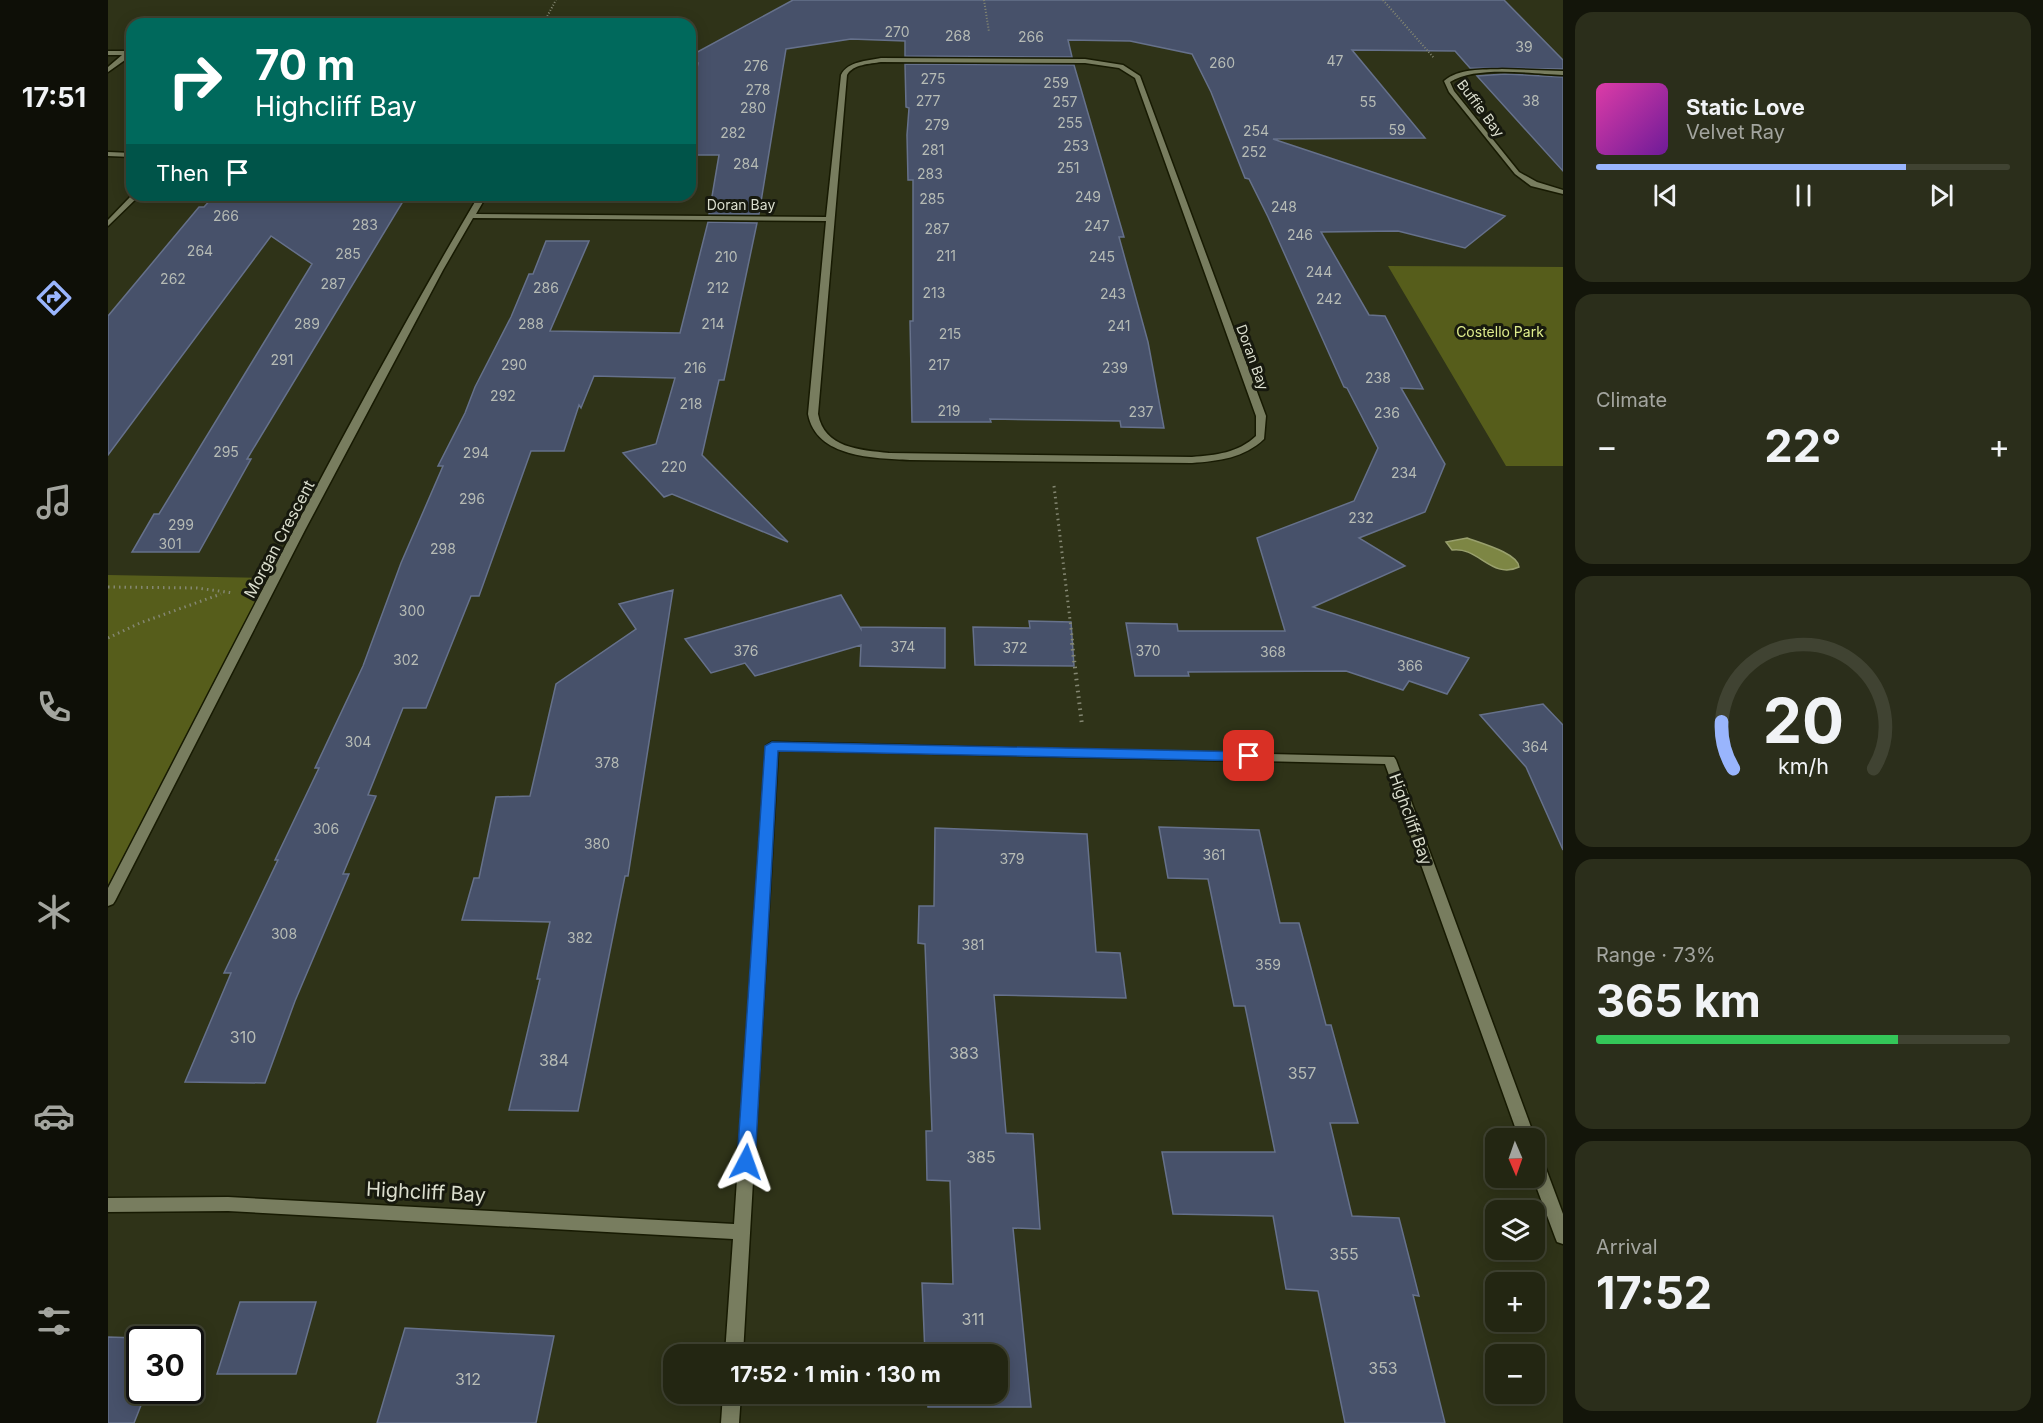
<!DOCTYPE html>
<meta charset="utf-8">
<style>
body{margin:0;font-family:Inter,sans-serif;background:#2b2e1b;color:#f1f3f6;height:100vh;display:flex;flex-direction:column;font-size:22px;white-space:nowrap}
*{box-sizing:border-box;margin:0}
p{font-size:20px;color:#a3a59f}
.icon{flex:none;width:33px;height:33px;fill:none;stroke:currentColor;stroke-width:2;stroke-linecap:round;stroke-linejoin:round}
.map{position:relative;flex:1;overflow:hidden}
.sheet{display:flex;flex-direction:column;gap:12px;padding:12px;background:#13150a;width:480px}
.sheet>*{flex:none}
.hud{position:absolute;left:18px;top:18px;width:570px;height:183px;border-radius:18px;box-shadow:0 3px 15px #0003,0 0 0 2px #404332;background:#00695c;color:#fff;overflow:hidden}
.needle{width:39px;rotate:178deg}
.controls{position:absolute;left:1377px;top:1128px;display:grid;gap:12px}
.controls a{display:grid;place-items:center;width:60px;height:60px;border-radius:12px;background:#232612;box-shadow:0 3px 15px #0003,0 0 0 2px #404332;font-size:30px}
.speed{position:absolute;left:18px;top:1326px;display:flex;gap:12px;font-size:30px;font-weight:700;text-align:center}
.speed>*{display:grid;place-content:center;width:78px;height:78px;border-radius:50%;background:#232612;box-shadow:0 3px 15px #0003,0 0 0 2px #404332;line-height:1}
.speed .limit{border:3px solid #111;border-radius:9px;background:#fff;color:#111}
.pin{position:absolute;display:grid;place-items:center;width:51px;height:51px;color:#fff;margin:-26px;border-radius:12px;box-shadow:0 3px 9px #0006}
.me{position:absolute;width:66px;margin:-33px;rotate:4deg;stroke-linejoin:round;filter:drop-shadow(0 0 4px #0008)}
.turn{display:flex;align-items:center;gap:21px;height:126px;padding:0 30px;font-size:27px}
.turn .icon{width:78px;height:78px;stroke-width:2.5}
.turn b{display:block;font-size:42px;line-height:51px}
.then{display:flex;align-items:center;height:57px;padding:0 30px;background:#0003;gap:12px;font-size:22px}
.big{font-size:45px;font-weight:700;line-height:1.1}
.sheet .tile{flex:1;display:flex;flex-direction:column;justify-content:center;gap:9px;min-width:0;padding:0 21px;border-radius:18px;background:#2b2e1b}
.sheet .dial{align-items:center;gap:0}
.dial svg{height:156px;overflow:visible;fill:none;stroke:#404332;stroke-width:7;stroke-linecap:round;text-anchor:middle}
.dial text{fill:#f1f3f6;stroke:none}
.song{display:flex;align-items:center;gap:18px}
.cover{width:72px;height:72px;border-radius:9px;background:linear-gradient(135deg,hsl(320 70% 55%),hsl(280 70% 35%))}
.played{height:6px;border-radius:3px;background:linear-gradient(90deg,#99b5fd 75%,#404332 75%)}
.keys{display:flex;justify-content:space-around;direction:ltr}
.heat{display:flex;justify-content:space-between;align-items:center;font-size:33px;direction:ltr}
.charge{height:9px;border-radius:4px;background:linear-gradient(90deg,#34c759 73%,#404332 0)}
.trip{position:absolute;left:555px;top:1344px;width:345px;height:60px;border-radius:18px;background:#232612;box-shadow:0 3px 15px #0003,0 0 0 2px #404332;font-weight:700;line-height:60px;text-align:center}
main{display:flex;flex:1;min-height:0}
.tab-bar{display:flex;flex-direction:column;width:108px;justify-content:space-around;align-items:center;background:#0e0f07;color:#a3a59f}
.tab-bar .icon{width:42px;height:42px}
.tab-bar .selected{color:#99b5fd}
.tab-bar b{font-size:27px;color:#f1f3f6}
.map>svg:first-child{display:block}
.green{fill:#565d1b}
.water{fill:#7d8644;stroke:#99a06d;stroke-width:1.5}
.building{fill:#47516a;stroke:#66718b;stroke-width:1.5}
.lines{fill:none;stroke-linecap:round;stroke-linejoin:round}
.street-casing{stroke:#171a02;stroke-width:3}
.path-far2{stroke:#848772;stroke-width:2;stroke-dasharray:1 2;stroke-linecap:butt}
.path-far1{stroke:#848772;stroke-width:3;stroke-dasharray:1.5 4;stroke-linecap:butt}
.path{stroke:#848772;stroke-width:4;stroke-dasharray:1.5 4.5;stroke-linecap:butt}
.street{fill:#787d5f;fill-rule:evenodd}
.route{fill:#1a73e8;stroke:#114b97;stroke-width:1.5}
.labels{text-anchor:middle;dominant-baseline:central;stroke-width:6;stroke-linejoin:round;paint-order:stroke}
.number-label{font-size:14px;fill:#b6bbb5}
.far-street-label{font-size:14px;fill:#dbdece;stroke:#17190e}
.far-park-label{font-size:14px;fill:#deec8c;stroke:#17190e}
.street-label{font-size:16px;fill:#dbdece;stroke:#17190e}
.near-number-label{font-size:16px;fill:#b6bbb5}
.near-street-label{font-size:20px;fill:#dbdece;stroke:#17190e}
</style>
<main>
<nav class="tab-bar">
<b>17:51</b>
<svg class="icon selected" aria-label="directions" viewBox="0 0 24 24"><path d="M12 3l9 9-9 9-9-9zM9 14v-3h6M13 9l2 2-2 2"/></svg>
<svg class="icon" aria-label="music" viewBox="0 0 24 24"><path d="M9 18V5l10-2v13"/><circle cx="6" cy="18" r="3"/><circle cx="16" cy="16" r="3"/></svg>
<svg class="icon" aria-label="phone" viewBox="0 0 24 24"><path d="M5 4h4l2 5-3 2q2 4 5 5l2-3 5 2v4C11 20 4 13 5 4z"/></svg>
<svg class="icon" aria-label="climate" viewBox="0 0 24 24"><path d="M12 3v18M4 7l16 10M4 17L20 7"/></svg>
<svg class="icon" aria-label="car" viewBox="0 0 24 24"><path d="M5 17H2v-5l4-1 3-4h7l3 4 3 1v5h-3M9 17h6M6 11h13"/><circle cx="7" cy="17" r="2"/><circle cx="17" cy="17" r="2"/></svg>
<svg class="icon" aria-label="filters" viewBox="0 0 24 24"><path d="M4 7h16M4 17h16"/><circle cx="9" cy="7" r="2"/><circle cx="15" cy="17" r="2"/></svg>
</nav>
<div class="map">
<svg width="1455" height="1423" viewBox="0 0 1455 1423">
<rect width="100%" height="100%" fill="#2f3318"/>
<path class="green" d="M1280,266L1455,267V466H1398Z
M0,575L167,578L0,901Z"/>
<path class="water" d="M1359,538C1372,543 1410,553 1411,567C1384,580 1370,546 1344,550L1338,542Z"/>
<path class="building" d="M685,0H1396L1455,60V69L1362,68L1347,51L1244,50L1317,138L1165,139L1397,216L1357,248L1290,231L1213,232L1261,315L1277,316L1315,389L1293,388L1337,464L1317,512L1251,538L1297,566L1205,607L1361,658L1339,694L1301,681L1295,690L1238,671L1080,672L1081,676H1027L1018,623L1069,624L1070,631H1177L1149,538L1246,501L1270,448L1239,388L1236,387L1160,217L1141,179L1137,178L1103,92L1084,54L1022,41L960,40L964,57L797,56V41L743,39L678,49L651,214H601L611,155H582V104L590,63L582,64V56Z
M797,64L966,65L1016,237H1011L1040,342L1056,428L1013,427L1012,421L882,419L883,422H804L802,321H805V180H800L799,135L801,108L798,107Z
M1397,74L1455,77V171L1369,76Z
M102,195L297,198L139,459H143L91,552H24L46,514H51L204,264L163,236L0,455V316L91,207H96L105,197Z
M600,222L649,223L616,380H611L594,455L680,542L564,494L556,497L515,453L548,444L567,378L486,376L473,408L471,405L456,451H423L371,596H363L318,708H295L260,795L268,796L235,874H241L187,1001L157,1083L77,1082L123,973H116L170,860H167L211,768H207L255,666L293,563L335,466H330L357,413L367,387L403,317L421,274H425L438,241H481L442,331L572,333Z
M565,590L520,876H517L470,1111L401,1110L432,979H429L442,922L354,920L366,878H371L388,797L422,796L448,684L528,629L511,604Z
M733,595L753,629V627L837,628V668L752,666L753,645L647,676L637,663L603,673L577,639Z
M921,621L963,622L966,666L867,665L865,627L922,628Z
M1435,704L1455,725V850L1418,767L1372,715Z
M1051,827L1151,830L1172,923H1191L1218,1025H1223L1250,1123H1222L1244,1216L1291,1218L1311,1296L1305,1295L1337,1423H1237L1210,1291L1178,1289L1165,1216L1065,1214L1054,1152H1167L1137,1006H1126L1100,879L1060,878Z
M827,828L979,834L988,952L1012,953L1018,998L886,995L898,1133L925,1134L932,1229L905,1228L923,1407H820L819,1394H890V1354H817L814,1283L845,1284L842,1181L819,1180L818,1131H824L817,944L810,943L811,906H826Z
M132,1302H208L188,1374H109Z
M297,1328L446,1336L428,1423H269Z
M0,1337L60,1339L32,1340V1390H39L26,1423H0Z"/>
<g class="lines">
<g class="street-casing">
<path id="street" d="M0,51H23L24,55L0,72V67L14,55H0Z
M773,58L977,59L1015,65L1032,76L1158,416L1156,439C1136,458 1111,461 1084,463L802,460C766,458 708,458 700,414L718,221L365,218L335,270L197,530L7,901L5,904L0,906V888C121,656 238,420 371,195H379L368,214L718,217L733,75C740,61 759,61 773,58ZM773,62L977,63L1011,68L1027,78L1148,416V436C1130,453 1108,455 1084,457L781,453C752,450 716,448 710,414L739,75C745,64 762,64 773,62Z
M1394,69L1455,71V75C1424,74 1369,65 1342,82L1346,91L1411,172L1429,182L1455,190V194L1423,186L1407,174L1341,92L1336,81C1351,68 1374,70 1394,69Z
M0,152L24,153V157L0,156Z
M24,195H32L0,226V220Z
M664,742L1286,757L1288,760L1427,1138L1426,1139L1411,1138L1277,764L670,750L635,1354H617L625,1239L120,1211L0,1212V1198L120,1197L626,1224L658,746Z
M1426,1152L1432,1153L1434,1158L1455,1214V1244L1449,1242L1447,1237L1425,1178Z
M615,1394H633L631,1423H613Z"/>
</g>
<path class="path-far2" d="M876,0L881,32
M1275,0L1326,58
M435,24L448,0"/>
<path class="path-far1" d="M946,486L965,645
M0,587L89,588L125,593
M0,638L32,623L113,594"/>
<path class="path" d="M964,643L974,725"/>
<use href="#street" class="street"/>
</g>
<path class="route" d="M664,742L1141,752L1148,756L1141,761L670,751L647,1162L645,1168L638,1170L632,1168L629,1162L657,746Z"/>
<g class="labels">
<g class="number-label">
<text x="789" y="31">270</text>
<text x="850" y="35">268</text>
<text x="923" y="36">266</text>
<text x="1416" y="46">39</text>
<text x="1227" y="60">47</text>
<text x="1114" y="62">260</text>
<text x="648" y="65">276</text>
<text x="825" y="78">275</text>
<text x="948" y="82">259</text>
<text x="650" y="89">278</text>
<text x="820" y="100">277</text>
<text x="1423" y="100">38</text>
<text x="957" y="101">257</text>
<text x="1260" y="101">55</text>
<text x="645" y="107">280</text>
<text x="962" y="122">255</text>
<text x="829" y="124">279</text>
<text x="1289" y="129">59</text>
<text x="1148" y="130">254</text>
<text x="625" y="132">282</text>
<text x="968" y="145">253</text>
<text x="825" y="149">281</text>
<text x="1146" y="151">252</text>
<text x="638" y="163">284</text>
<text x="960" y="167">251</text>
<text x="822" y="173">283</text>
<text x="980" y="196">249</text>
<text x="824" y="198">285</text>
<text x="1176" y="206">248</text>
<text x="118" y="215">266</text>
<text x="257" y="224">283</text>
<text x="989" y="225">247</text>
<text x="829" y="228">287</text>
<text x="1192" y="234">246</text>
<text x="92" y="250">264</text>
<text x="240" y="253">285</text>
<text x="838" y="255">211</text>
<text x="618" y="256">210</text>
<text x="994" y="256">245</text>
<text x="1211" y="271">244</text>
<text x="65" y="278">262</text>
<text x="225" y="283">287</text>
<text x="438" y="287">286</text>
<text x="610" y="287">212</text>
<text x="826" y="292">213</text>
<text x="1005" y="293">243</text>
<text x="1221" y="298">242</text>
<text x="199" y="323">289</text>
<text x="423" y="323">288</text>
<text x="605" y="323">214</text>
<text x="1011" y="325">241</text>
<text x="842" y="333">215</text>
<text x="174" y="359">291</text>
<text x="406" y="364">290</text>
<text x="831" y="364">217</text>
<text x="587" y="367">216</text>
<text x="1007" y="367">239</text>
<text x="1270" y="377">238</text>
<text x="395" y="395">292</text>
<text x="583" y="403">218</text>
<text x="841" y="410">219</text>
<text x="1033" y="411">237</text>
<text x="1279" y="412">236</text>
<text x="118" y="451">295</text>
<text x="368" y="452">294</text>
<text x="566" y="466">220</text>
<text x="1296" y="472">234</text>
<text x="364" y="498">296</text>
<text x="1253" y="517">232</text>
<text x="73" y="524">299</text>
<text x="62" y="543">301</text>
<text x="335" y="548">298</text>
<text x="304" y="610">300</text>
<text x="795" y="646">374</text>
<text x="907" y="647">372</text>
<text x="638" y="650">376</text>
<text x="1040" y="650">370</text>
<text x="1165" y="651">368</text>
<text x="298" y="659">302</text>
<text x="1302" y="665">366</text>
<text x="250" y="741">304</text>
<text x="1427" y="746">364</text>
<text x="499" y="762">378</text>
<text x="218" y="828">306</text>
<text x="489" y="843">380</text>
<text x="1106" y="854">361</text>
<text x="904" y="858">379</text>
<text x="176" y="933">308</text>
<text x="472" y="937">382</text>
<text x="865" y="944">381</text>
<text x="1160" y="964">359</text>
</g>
<g class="far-street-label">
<text transform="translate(1373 108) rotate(53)">Buffie Bay</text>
<text x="633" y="204">Doran Bay</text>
<text transform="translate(1145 357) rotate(70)">Doran Bay</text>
</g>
<g class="far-park-label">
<text x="1392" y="331">Costello Park</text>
</g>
<g class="street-label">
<text transform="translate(171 539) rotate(-62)">Morgan Crescent</text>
<text transform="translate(1303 819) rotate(70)">Highcliff Bay</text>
</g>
<g class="near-number-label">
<text x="135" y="1037">310</text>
<text x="856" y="1053">383</text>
<text x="446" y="1060">384</text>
<text x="1194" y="1073">357</text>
<text x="873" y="1157">385</text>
<text x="1236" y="1254">355</text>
<text x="865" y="1319">311</text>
<text x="1275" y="1368">353</text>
<text x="360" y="1379">312</text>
</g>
<g class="near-street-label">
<text transform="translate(318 1192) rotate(3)">Highcliff Bay</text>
</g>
</g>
</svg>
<div class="controls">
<a><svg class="needle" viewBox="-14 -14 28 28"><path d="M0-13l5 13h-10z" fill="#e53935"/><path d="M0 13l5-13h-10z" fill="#a3a59f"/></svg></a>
<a><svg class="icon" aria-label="layers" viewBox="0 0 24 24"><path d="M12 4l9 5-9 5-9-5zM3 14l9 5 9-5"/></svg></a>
<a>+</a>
<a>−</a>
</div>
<div class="speed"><div class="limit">30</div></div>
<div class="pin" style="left:1141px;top:756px;background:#d93025"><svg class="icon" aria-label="arrive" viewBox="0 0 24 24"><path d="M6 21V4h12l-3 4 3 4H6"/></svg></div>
<svg class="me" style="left:638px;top:1162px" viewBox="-20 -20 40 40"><path d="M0-17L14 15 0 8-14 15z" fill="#1a73e8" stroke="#fff" stroke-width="4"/></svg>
<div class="trip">17:52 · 1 min · 130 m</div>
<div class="hud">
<div class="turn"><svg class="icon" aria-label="right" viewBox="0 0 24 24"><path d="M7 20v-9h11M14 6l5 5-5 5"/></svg><div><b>70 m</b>Highcliff Bay</div></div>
<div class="then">Then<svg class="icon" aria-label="arrive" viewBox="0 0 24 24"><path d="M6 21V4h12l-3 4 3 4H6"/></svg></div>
</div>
</div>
<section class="sheet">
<div class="tile">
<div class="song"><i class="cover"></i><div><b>Static Love</b><p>Velvet Ray</p></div></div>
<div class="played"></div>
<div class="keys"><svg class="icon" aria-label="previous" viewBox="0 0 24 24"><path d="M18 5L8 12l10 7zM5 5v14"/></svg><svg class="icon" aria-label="pause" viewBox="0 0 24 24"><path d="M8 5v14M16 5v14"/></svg><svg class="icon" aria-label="next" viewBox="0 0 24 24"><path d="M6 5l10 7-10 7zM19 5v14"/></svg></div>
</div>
<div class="tile"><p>Climate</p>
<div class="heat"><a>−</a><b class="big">22°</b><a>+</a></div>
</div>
<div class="tile dial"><svg viewBox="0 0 100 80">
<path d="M14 69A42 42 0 1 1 86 69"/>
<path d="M14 69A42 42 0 0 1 8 45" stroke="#99b5fd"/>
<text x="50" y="56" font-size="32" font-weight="700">20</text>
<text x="50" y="72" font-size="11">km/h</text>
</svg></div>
<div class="tile"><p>Range · 73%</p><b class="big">365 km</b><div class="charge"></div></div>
<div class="tile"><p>Arrival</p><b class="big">17:52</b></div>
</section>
</main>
